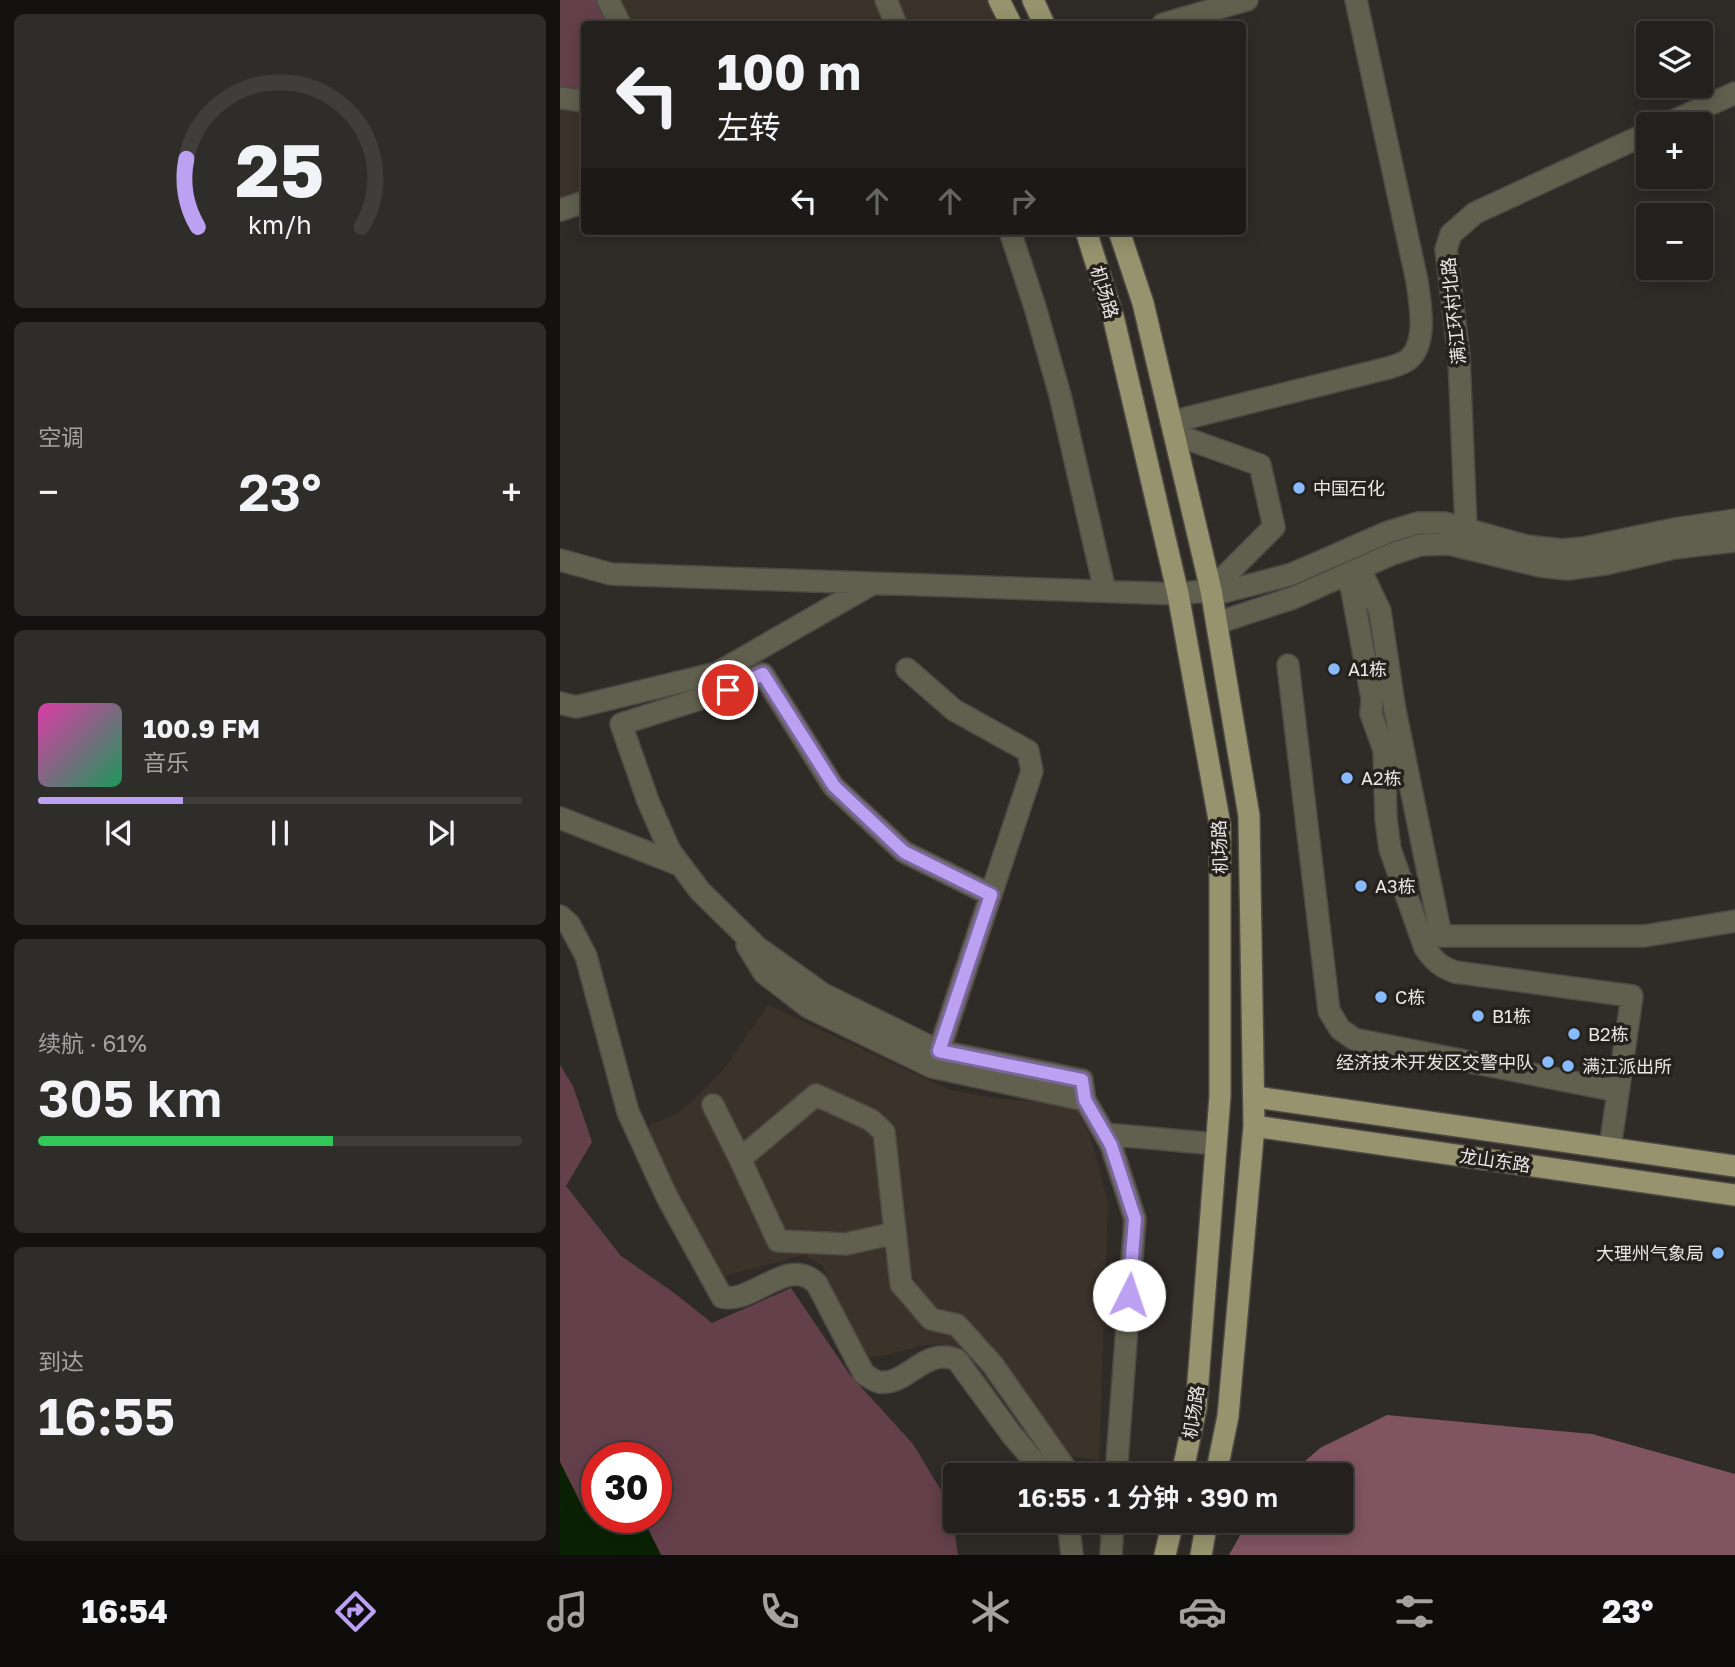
<!DOCTYPE html>
<html lang="zh">
<meta charset="utf-8">
<style>
body{margin:0;font-family:"Golos Text","Noto Sans SC",sans-serif;background:#2f2d2a;color:#f1f3f6;height:100vh;display:flex;flex-direction:column;font-size:26px;white-space:nowrap}
*{box-sizing:border-box;margin:0}
p{font-size:23px;color:#a3a3a4}
.icon{flex:none;width:38px;height:38px;fill:none;stroke:currentColor;stroke-width:2;stroke-linecap:round;stroke-linejoin:round}
.map{position:relative;flex:1;overflow:hidden}
.drawer{display:flex;flex-direction:column;gap:14px;padding:14px;background:#131210;width:560px}
.drawer>*{flex:none}
.top-card{position:absolute;left:21px;top:21px;width:665px;height:214px;border-radius:7px;box-shadow:0 4px 18px #0003,0 0 0 2px #403e3b;background:#23201d;color:#f1f3f6;overflow:hidden}
.fabs{position:absolute;left:1076px;top:21px;display:grid;gap:14px}
.fabs a{display:grid;place-items:center;width:77px;height:77px;border-radius:7px;background:#23201d;box-shadow:0 4px 18px #0003,0 0 0 2px #403e3b;font-size:35px}
.speed{position:absolute;left:21px;top:1442px;display:flex;gap:14px;font-size:35px;font-weight:700;text-align:center}
.speed>*{display:grid;place-content:center;width:91px;height:91px;border-radius:50%;background:#23201d;box-shadow:0 4px 18px #0003,0 0 0 2px #403e3b;line-height:1}
.speed .limit{border:10px solid #d22;background:#fff;color:#111}
.pin{position:absolute;display:grid;place-items:center;width:60px;height:60px;color:#fff;margin:-30px;border:4px solid #fff;border-radius:50%;box-shadow:0 2px 7px #0007}
.me{position:absolute;width:77px;margin:-38px;rotate:4deg;stroke-linejoin:round;filter:drop-shadow(0 0 5px #0008)}
.turn{display:flex;align-items:center;gap:24px;height:147px;padding:0 21px;font-size:32px}
.turn .icon{width:91px;height:91px;stroke-width:2.5}
.turn b{display:block;font-size:49px;line-height:60px}
.lanes{display:flex;align-items:center;height:66px;padding:0 21px;background:#0003;justify-content:center;gap:35px;direction:ltr}
.lanes .off{opacity:.35}
.big{font-size:52px;font-weight:600;line-height:1.1}
.drawer .widget{flex:1;display:flex;flex-direction:column;justify-content:center;gap:10px;min-width:0;padding:0 24px;border-radius:10px;background:#2f2d2a}
.drawer .dial{align-items:center;gap:0}
.dial svg{height:182px;overflow:visible;fill:none;stroke:#403e3b;stroke-width:7;stroke-linecap:round;text-anchor:middle}
.dial text{fill:#f1f3f6;stroke:none}
.song{display:flex;align-items:center;gap:21px}
.cover{width:84px;height:84px;border-radius:10px;background:linear-gradient(135deg,hsl(320 70% 55%),hsl(150 70% 35%))}
.played{height:7px;border-radius:4px;background:linear-gradient(90deg,#bca0f2 30%,#403e3b 30%)}
.keys{display:flex;justify-content:space-around;direction:ltr}
.heat{display:flex;justify-content:space-between;align-items:center;font-size:38px;direction:ltr}
.charge{height:10px;border-radius:5px;background:linear-gradient(90deg,#34c759 61%,#403e3b 0)}
.trip{position:absolute;left:383px;top:1463px;width:410px;height:70px;border-radius:7px;background:#23201d;box-shadow:0 4px 18px #0003,0 0 0 2px #403e3b;font-weight:600;line-height:70px;text-align:center}
.dock{display:flex;height:112px;justify-content:space-around;align-items:center;background:#0e0d0c;color:#a3a3a4}
.dock .icon{width:49px;height:49px}
.dock .current{color:#bca0f2}
.dock b{font-size:32px;color:#f1f3f6}
main{display:flex;flex:1;min-height:0}
.map>svg:first-child{display:block}
.built{fill:#3b332a}
.green{fill:#64404b}
.forest{fill:#815462}
.water{fill:#0a2203}
.lines{fill:none;stroke-linecap:round;stroke-linejoin:round}
.minor-casing{stroke:#4d4945;stroke-width:24}
.major-casing{stroke:#4d4945;stroke-width:24}
.minor{stroke:#61604e;stroke-width:21}
.major{stroke:#96936e;stroke-width:21}
.route-casing{stroke:#7a689d;stroke-width:18}
.route{stroke:#bca0f2;stroke-width:12}
.poi-dot{fill:#87bbfc;stroke:#25211d;stroke-width:2.5}
.labels{text-anchor:middle;dominant-baseline:central;stroke-width:7;stroke-linejoin:round;paint-order:stroke}
.street-label{font-size:18px;fill:#eae7e5;stroke:#25211d}
.poi-label{font-size:18px;fill:#eae7e5;stroke:#25211d;text-anchor:start}
</style>
<main>
<section class="drawer">
<div class="widget dial"><svg viewBox="0 0 100 80">
<path d="M14 69A42 42 0 1 1 86 69"/>
<path d="M14 69A42 42 0 0 1 9 39" stroke="#bca0f2"/>
<text x="50" y="56" font-size="32" font-weight="700">25</text>
<text x="50" y="72" font-size="11">km/h</text>
</svg></div>
<div class="widget"><p>空调</p>
<div class="heat"><a>−</a><b class="big">23°</b><a>+</a></div>
</div>
<div class="widget">
<div class="song"><i class="cover"></i><div><b>100.9 FM</b><p>音乐</p></div></div>
<div class="played"></div>
<div class="keys"><svg class="icon" aria-label="previous" viewBox="0 0 24 24"><path d="M18 5L8 12l10 7zM5 5v14"/></svg><svg class="icon" aria-label="pause" viewBox="0 0 24 24"><path d="M8 5v14M16 5v14"/></svg><svg class="icon" aria-label="next" viewBox="0 0 24 24"><path d="M6 5l10 7-10 7zM19 5v14"/></svg></div>
</div>
<div class="widget"><p>续航 · 61%</p><b class="big">305 km</b><div class="charge"></div></div>
<div class="widget"><p>到达</p><b class="big">16:55</b></div>
</section>
<div class="map">
<svg width="1175" height="1555" viewBox="0 0 1175 1555">
<rect width="100%" height="100%" fill="#2f2b27"/>
<path class="built" d="M0,0H426L438,24H24V192L0,201Z
M208,1005L390,1090L441,1099L514,1105L530,1135L548,1203L539,1461L482,1451L413,1363L383,1344L359,1346L327,1355L305,1358L292,1336L263,1266L244,1255L164,1276L156,1274L89,1138L90,1125L116,1114L136,1098L164,1069Z"/>
<path class="green" d="M0,0H37L49,24H24V96L0,91Z
M0,1065L13,1086L32,1142L6,1186L61,1256L113,1292L152,1323L231,1288L290,1375L353,1444L391,1507L398,1555H101L82,1517H96V1458H37V1511L25,1512L0,1462Z"/>
<path class="forest" d="M827,1415L1032,1434L1175,1474V1555H669L688,1521H780V1475H729L760,1448Z"/>
<path class="water" d="M0,1462L25,1512L37,1511V1517H82L101,1555H0Z"/>
<g class="lines">
<g class="minor-casing">
<path id="minor" d="M48,0L60,24
M326,0L336,24
M603,24L687,0
M0,98L24,101
M1107,124L1175,93
M0,210L24,202
M450,231L475,307L500,395L545,591
M611,422L828,368C835,366 843,364 849,359C868,342 860,303 857,281L796,0
M906,529L899,357L886,249L891,234L915,213L1088,133
M0,560L51,574L618,594L651,590L714,527L700,465L614,434
M800,569L820,611L834,705L881,936H1084L1175,921
M789,575L812,698L811,714L824,750L826,819L830,849L865,948C874,961 881,967 895,972L1072,996L1050,1148
M652,595L732,574L828,532L858,523H885L966,546L1001,550L1024,548L1114,529L1175,520
M657,623L733,598L832,554L860,545L889,544L980,566L1007,569L1045,564L1114,548L1175,541
M728,665L769,1011L780,1029L794,1039L1058,1091
M347,669L394,710L468,751L472,771L379,1051L522,1080L525,1100L551,1145L575,1219L556,1475
M0,703L16,707L157,673L312,584
M0,818L120,865
M0,916L9,924L26,956L68,1112L107,1197L162,1297C192,1305 229,1254 257,1284L304,1374C308,1376 314,1381 319,1382C348,1386 364,1346 397,1360L452,1435L486,1475
M187,945L204,973L248,1007L372,1067L525,1100
M379,1051L263,994L197,947L140,891L110,851L88,801L61,724L168,690L203,674L273,786L344,852L431,895
M153,1105L180,1159L256,1095L311,1120L324,1132L341,1284L371,1319L397,1325L433,1365L510,1475
M545,1134L656,1144
M180,1159L218,1241L286,1244L335,1233
M508,1521L512,1555
M551,1555L553,1521"/>
</g>
<g class="major-casing">
<path id="major" d="M439,0L451,24
M473,0L484,24
M526,231L554,320L618,594L660,825V1096L636,1408L622,1475
M559,231L583,303L651,590L689,816L694,1126L668,1416L656,1475
M695,1097L1175,1166
M694,1126L1175,1195
M605,1555L613,1521
M641,1555L647,1521"/>
</g>
<use href="#minor" class="minor"/>
<use href="#major" class="major"/>
</g>
<g class="lines">
<g class="route-casing">
<path id="route" d="M168,690L203,674L274,786L344,852L431,895L379,1051L522,1080L525,1100L551,1145L575,1219L569,1295"/>
</g>
<use href="#route" class="route"/>
</g>
<g class="poi-dot">
<circle cx="739" cy="488" r="7"/>
<circle cx="774" cy="669" r="7"/>
<circle cx="787" cy="778" r="7"/>
<circle cx="801" cy="886" r="7"/>
<circle cx="821" cy="997" r="7"/>
<circle cx="918" cy="1016" r="7"/>
<circle cx="1014" cy="1034" r="7"/>
<circle cx="988" cy="1062" r="7"/>
<circle cx="1008" cy="1066" r="7"/>
<circle cx="1158" cy="1253" r="7"/>
</g>
<g class="labels">
<g class="street-label">
<text transform="translate(545 292) rotate(73)">机场路</text>
<text transform="translate(893 311) rotate(-96)">满江环村北路</text>
<text transform="translate(659 847) rotate(-92)">机场路</text>
<text transform="translate(935 1160) rotate(8)">龙山东路</text>
<text transform="translate(633 1412) rotate(-81)">机场路</text>
</g>
<g class="poi-label">
<text x="753" y="488">中国石化</text>
<text x="788" y="669">A1栋</text>
<text x="801" y="778">A2栋</text>
<text x="815" y="886">A3栋</text>
<text x="835" y="997">C栋</text>
<text x="932" y="1016">B1栋</text>
<text x="1028" y="1034">B2栋</text>
<text x="974" y="1062" text-anchor="end">经济技术开发区交警中队</text>
<text x="1022" y="1066">满江派出所</text>
<text x="1144" y="1253" text-anchor="end">大理州气象局</text>
</g>
</g>
</svg>
<div class="fabs">
<a><svg class="icon" aria-label="layers" viewBox="0 0 24 24"><path d="M12 4l9 5-9 5-9-5zM3 14l9 5 9-5"/></svg></a>
<a>+</a>
<a>−</a>
</div>
<div class="speed"><div class="limit">30</div></div>
<div class="pin" style="left:168px;top:690px;background:#d93025"><svg class="icon" aria-label="arrive" viewBox="0 0 24 24"><path d="M6 21V4h12l-3 4 3 4H6"/></svg></div>
<svg class="me" style="left:569px;top:1295px" viewBox="-20 -20 40 40"><circle r="19" fill="#fff"/><path d="M0-13L10 11 0 6-10 11z" fill="#bca0f2"/></svg>
<div class="trip">16:55 · 1 分钟 · 390 m</div>
<div class="top-card">
<div class="turn"><svg class="icon" aria-label="left" viewBox="0 0 24 24"><path d="M17 20v-9H6M10 6l-5 5 5 5"/></svg><div><b>100 m</b>左转</div></div>
<div class="lanes"><svg class="icon" aria-label="left" viewBox="0 0 24 24"><path d="M17 20v-9H6M10 6l-5 5 5 5"/></svg><svg class="icon off" aria-label="ahead" viewBox="0 0 24 24"><path d="M12 20V5M6 11l6-6 6 6"/></svg><svg class="icon off" aria-label="ahead" viewBox="0 0 24 24"><path d="M12 20V5M6 11l6-6 6 6"/></svg><svg class="icon off" aria-label="right" viewBox="0 0 24 24"><path d="M7 20v-9h11M14 6l5 5-5 5"/></svg></div>
</div>
</div>
</main>
<nav class="dock">
<b>16:54</b>
<svg class="icon current" aria-label="directions" viewBox="0 0 24 24"><path d="M12 3l9 9-9 9-9-9zM9 14v-3h6M13 9l2 2-2 2"/></svg>
<svg class="icon" aria-label="music" viewBox="0 0 24 24"><path d="M9 18V5l10-2v13"/><circle cx="6" cy="18" r="3"/><circle cx="16" cy="16" r="3"/></svg>
<svg class="icon" aria-label="phone" viewBox="0 0 24 24"><path d="M5 4h4l2 5-3 2q2 4 5 5l2-3 5 2v4C11 20 4 13 5 4z"/></svg>
<svg class="icon" aria-label="climate" viewBox="0 0 24 24"><path d="M12 3v18M4 7l16 10M4 17L20 7"/></svg>
<svg class="icon" aria-label="car" viewBox="0 0 24 24"><path d="M5 17H2v-5l4-1 3-4h7l3 4 3 1v5h-3M9 17h6M6 11h13"/><circle cx="7" cy="17" r="2"/><circle cx="17" cy="17" r="2"/></svg>
<svg class="icon" aria-label="filters" viewBox="0 0 24 24"><path d="M4 7h16M4 17h16"/><circle cx="9" cy="7" r="2"/><circle cx="15" cy="17" r="2"/></svg>
<b>23°</b>
</nav>
